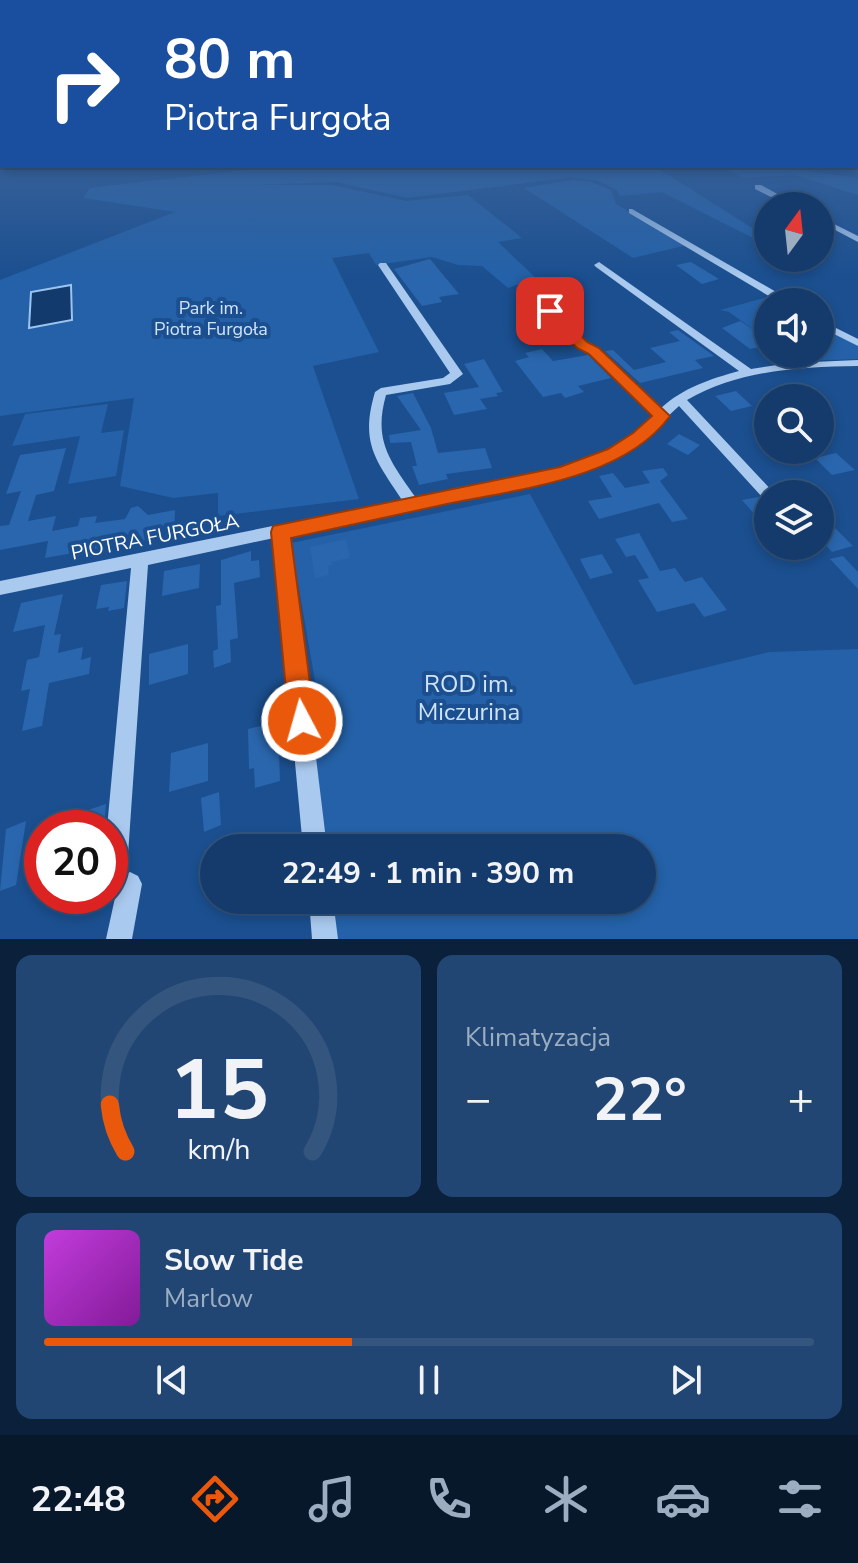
<!DOCTYPE html>
<html lang="pl">
<meta charset="utf-8">
<style>
body{margin:0;font-family:"Nunito Sans",sans-serif;background:#214673;color:#f1f3f6;height:100vh;display:flex;flex-direction:column;font-size:30px;white-space:nowrap}
*{box-sizing:border-box;margin:0}
p{font-size:26px;color:#9dadc1}
.icon{flex:none;width:44px;height:44px;fill:none;stroke:currentColor;stroke-width:2;stroke-linecap:round;stroke-linejoin:round}
.map{position:relative;height:939px;overflow:hidden}
.panel{display:flex;flex-direction:column;gap:16px;padding:16px;background:#0b203b;flex:1}
.panel>*{flex:none}
.banner{position:absolute;left:0px;top:0px;width:858px;height:168px;box-shadow:0 4px 12px #0003,0 0 0 2px #33557e;background:#1a4fa0;color:#fff;overflow:hidden}
.needle{width:52px;rotate:15deg}
.fabs{position:absolute;left:754px;top:192px;display:grid;gap:16px}
.fabs a{display:grid;place-items:center;width:80px;height:80px;border-radius:50%;background:#143b6b;box-shadow:0 4px 12px #0003,0 0 0 2px #33557e;font-size:40px}
.speed{position:absolute;left:24px;top:810px;display:flex;gap:16px;font-size:40px;font-weight:700;text-align:center}
.speed>*{display:grid;place-content:center;width:104px;height:104px;border-radius:50%;background:#143b6b;box-shadow:0 4px 12px #0003,0 0 0 2px #33557e;line-height:1}
.speed .limit{border:12px solid #d22;background:#fff;color:#111}
.pin{position:absolute;display:grid;place-items:center;width:68px;height:68px;color:#fff;margin:-34px;border-radius:16px;box-shadow:0 4px 12px #0006}
.me{position:absolute;width:88px;margin:-44px;rotate:354deg;stroke-linejoin:round;filter:drop-shadow(0 0 6px #0008)}
.turn{display:flex;align-items:center;gap:28px;height:168px;padding:0 32px;font-size:36px}
.turn .icon{width:104px;height:104px;stroke-width:2.5}
.turn b{display:block;font-size:56px;line-height:68px}
.big{font-size:60px;font-weight:700;line-height:1.1}
.panel .widget{flex:1;display:flex;flex-direction:column;justify-content:center;gap:12px;min-width:0;padding:0 28px;border-radius:16px;background:#214673}
.panel .dial{align-items:center;gap:0}
.dial svg{height:208px;overflow:visible;fill:none;stroke:#33557e;stroke-width:7;stroke-linecap:round;text-anchor:middle}
.dial text{fill:#f1f3f6;stroke:none}
.song{display:flex;align-items:center;gap:24px}
.cover{width:96px;height:96px;border-radius:12px;background:linear-gradient(135deg,hsl(290 70% 55%),hsl(290 70% 35%))}
.played{height:8px;border-radius:4px;background:linear-gradient(90deg,#ea580c 40%,#33557e 40%)}
.keys{display:flex;justify-content:space-around;direction:ltr}
.heat{display:flex;justify-content:space-between;align-items:center;font-size:44px;direction:ltr}
.panel .tiles{flex:1;display:grid;gap:16px;grid-template-columns:1fr 1fr}
.widget:last-child{grid-column:span 2}
.trip{position:absolute;left:200px;top:834px;width:456px;height:80px;border-radius:40px;background:#143b6b;box-shadow:0 4px 12px #0003,0 0 0 2px #33557e;font-weight:700;line-height:80px;text-align:center}
.dock{display:flex;height:128px;justify-content:space-around;align-items:center;background:#08182b;color:#9dadc1}
.dock .icon{width:56px;height:56px}
.dock .selected{color:#ea580c}
.dock b{font-size:36px;color:#f1f3f6}
.map>svg:first-child{display:block}
.green{fill:#2461a8}
.water{fill:#123a6d;stroke:#9cc4f0;stroke-width:2}
.building{fill:#2a66ad}
.lines{fill:none;stroke-linecap:round;stroke-linejoin:round}
.minor{fill:#a9c9ee;fill-rule:evenodd}
.route{fill:#ea580c;stroke:#983908;stroke-width:2}
.labels{text-anchor:middle;dominant-baseline:central;stroke-width:8;stroke-linejoin:round;paint-order:stroke}
.far-park-label{font-size:18px;fill:#cfe3fa;stroke:#1b4f8f}
.street-label{font-size:20px;fill:#fff;stroke:#1b4f8f}
.near-park-label{font-size:24px;fill:#cfe3fa;stroke:#1b4f8f}
</style>
<div class="map">
<svg width="858" height="939" viewBox="0 0 858 939">
<rect width="100%" height="100%" fill="#1b4f8f"/>
<path class="green" d="M279,166H672L659,169L768,238V242H761L662,192L620,196L617,190L599,181L572,177L407,198L337,182L253,185H332L406,201L468,195L522,238L498,242L536,278L508,288L482,266L458,265L432,257L376,265L369,253L332,258L379,352L313,366L359,499L218,516V493L173,498L120,486L134,398L0,416V280L175,212L83,198L90,188Z
M718,166H770L858,178V195L795,175L744,178Z
M573,180L591,182L611,190L616,204L687,245L633,258L524,188Z
M771,296L781,302H768V340L729,312L720,310Z
M820,324L858,346V359L796,361L788,354H820Z
M108,404L101,433L124,430L116,476L68,484L80,436L12,446L25,414Z
M530,494L634,685L769,652L858,649V939H336L331,900H642V848H325L308,707L319,704L291,543Z"/>
<path class="water" d="M71,285L72,320L29,328L31,292Z"/>
<path class="building" d="M430,259L459,294L439,297L442,302L422,306L394,269Z
M691,262L719,279L702,284L676,265Z
M740,321L768,339V345L750,349L722,328Z
M678,330L714,356L695,360L703,368L640,383L605,351L613,350L634,370L666,362L650,348L680,341L669,332Z
M542,349L553,361L588,355L611,378L578,386L584,392L565,398L561,393L543,397L515,361L529,357L525,353Z
M484,359L503,392L496,393L498,396L480,399L487,409L454,415L444,393L479,387L464,364Z
M736,391L752,406L731,411L715,396Z
M413,393L431,428L438,453L485,448L492,468L446,474L448,479L419,485L412,466H417L411,442L390,443L389,435L421,430L397,396Z
M679,434L700,445L688,455L667,444Z
M66,448L54,491L36,495L28,521L56,516L52,531L78,526L80,518L97,516L95,523L125,519L131,508L138,506L148,515L175,510L174,535L45,558L48,541L0,550V526L9,525L21,491L6,494L20,455Z
M836,453L855,470L832,475L815,458Z
M663,468L668,475L660,481L688,519L672,522L659,503L599,519L588,501L612,497L599,476L613,473L625,488L650,483L642,471Z
M758,497L768,503V530L742,500Z
M834,527L853,546L832,552L820,539V530Z
M639,533L660,571L675,568L685,582L702,577L727,610L704,617L694,603L657,612L638,580L649,578L635,555L626,557L615,539Z
M346,539L350,558L331,562L332,565L328,566L329,575L315,578L310,547Z
M251,551V561L259,560L260,577L234,583L238,638L230,640L231,662L214,668L213,651L218,649L216,606L221,605V560Z
M602,554L613,573L590,579L580,559Z
M843,556L858,572V589L830,559Z
M200,564L199,588L162,596L164,571Z
M127,581L124,608L108,611L109,607L96,609L101,585Z
M63,594L54,635L61,634L58,653L83,647L81,660L91,657L89,674L49,683L42,726L22,731L30,689L21,691L27,660L39,657L45,625L13,632L21,603Z
M188,644V674L149,685V654Z
M265,725L266,731L287,726L289,750L279,753L280,781L255,788L254,768L249,769L248,729Z
M208,743V781L169,792L171,753Z
M219,792L221,825L204,832L201,798Z
M106,804L104,828H63L64,818Z
M26,821L16,885L0,891L6,829Z"/>
<g class="lines">
<path class="minor" d="M755,185H761L799,206H789L755,189Z
M632,209L790,300L791,302H779L629,213V209Z
M820,217L858,236V242L820,222Z
M599,262L751,369L790,363L858,360V366C799,367 739,370 687,400L775,494H768V499L763,498L679,406L636,446L608,461L569,477L289,535L327,848H303L274,538L148,565L128,855L124,863L116,867L110,864V828H107L131,568L0,595V581L402,500C375,459 360,443 375,392L381,388L443,378L450,373L378,265L380,263H386L463,374L450,384L386,395C373,441 390,461 416,498C495,482 595,475 654,415L590,353L578,347L546,313V309H554L586,343L598,349L661,408C683,388 710,379 739,371L596,267L594,265Z
M820,320L858,339V346L820,327Z
M130,872L138,876L142,884L132,939H106L118,884L122,876Z
M309,900H333L338,939H312Z"/>
</g>
<linearGradient id="sky" x2="0" y2="1"><stop stop-color="#0f2b4f"/><stop offset="0.53" stop-color="#39639b"/><stop offset="1" stop-color="#39639b" stop-opacity="0"/></linearGradient>
<rect width="858" height="277" fill="url(#sky)"/>
<path class="route" d="M545,308H554L587,342L599,348L670,416C624,479 519,489 447,504C395,515 343,527 291,538L315,721L311,731L302,734L292,731L289,721L271,532L273,526L560,467L608,449L633,433L652,416L589,354L577,348L545,314Z"/>
<g class="labels">
<g class="far-park-label">
<text x="211" y="308">Park im.<tspan x="211" dy="21">Piotra Furgoła</tspan></text>
</g>
<g class="street-label">
<text transform="translate(155 537) rotate(-11)">PIOTRA FURGOŁA</text>
</g>
<g class="near-park-label">
<text x="469" y="684">ROD im.<tspan x="469" dy="28">Miczurina</tspan></text>
</g>
</g>
</svg>
<div class="fabs">
<a><svg class="needle" viewBox="-14 -14 28 28"><path d="M0-13l5 13h-10z" fill="#e53935"/><path d="M0 13l5-13h-10z" fill="#9dadc1"/></svg></a>
<a><svg class="icon" aria-label="sound" viewBox="0 0 24 24"><path d="M4 9h4l5-4v14l-5-4H4zM17 9q2 3 0 6"/></svg></a>
<a><svg class="icon" aria-label="search" viewBox="0 0 24 24"><circle cx="10" cy="10" r="6"/><path d="M15 15l6 6"/></svg></a>
<a><svg class="icon" aria-label="layers" viewBox="0 0 24 24"><path d="M12 4l9 5-9 5-9-5zM3 14l9 5 9-5"/></svg></a>
</div>
<div class="speed"><div class="limit">20</div></div>
<div class="pin" style="left:550px;top:311px;background:#d93025"><svg class="icon" aria-label="arrive" viewBox="0 0 24 24"><path d="M6 21V4h12l-3 4 3 4H6"/></svg></div>
<svg class="me" style="left:302px;top:721px" viewBox="-20 -20 40 40"><circle r="17" fill="#ea580c" stroke="#fff" stroke-width="3"/><path d="M0-11L8 9 0 5-8 9z" fill="#fff"/></svg>
<div class="trip">22:49 · 1 min · 390 m</div>
<div class="banner">
<div class="turn"><svg class="icon" aria-label="right" viewBox="0 0 24 24"><path d="M7 20v-9h11M14 6l5 5-5 5"/></svg><div><b>80 m</b>Piotra Furgoła</div></div>
</div>
</div>
<section class="panel">
<div class="tiles">
<div class="widget dial"><svg viewBox="0 0 100 80">
<path d="M14 69A42 42 0 1 1 86 69"/>
<path d="M14 69A42 42 0 0 1 8 51" stroke="#ea580c"/>
<text x="50" y="56" font-size="32" font-weight="700">15</text>
<text x="50" y="72" font-size="11">km/h</text>
</svg></div>
<div class="widget"><p>Klimatyzacja</p>
<div class="heat"><a>−</a><b class="big">22°</b><a>+</a></div>
</div>
<div class="widget">
<div class="song"><i class="cover"></i><div><b>Slow Tide</b><p>Marlow</p></div></div>
<div class="played"></div>
<div class="keys"><svg class="icon" aria-label="previous" viewBox="0 0 24 24"><path d="M18 5L8 12l10 7zM5 5v14"/></svg><svg class="icon" aria-label="pause" viewBox="0 0 24 24"><path d="M8 5v14M16 5v14"/></svg><svg class="icon" aria-label="next" viewBox="0 0 24 24"><path d="M6 5l10 7-10 7zM19 5v14"/></svg></div>
</div>
</div>
</section>
<nav class="dock">
<b>22:48</b>
<svg class="icon selected" aria-label="directions" viewBox="0 0 24 24"><path d="M12 3l9 9-9 9-9-9zM9 14v-3h6M13 9l2 2-2 2"/></svg>
<svg class="icon" aria-label="music" viewBox="0 0 24 24"><path d="M9 18V5l10-2v13"/><circle cx="6" cy="18" r="3"/><circle cx="16" cy="16" r="3"/></svg>
<svg class="icon" aria-label="phone" viewBox="0 0 24 24"><path d="M5 4h4l2 5-3 2q2 4 5 5l2-3 5 2v4C11 20 4 13 5 4z"/></svg>
<svg class="icon" aria-label="climate" viewBox="0 0 24 24"><path d="M12 3v18M4 7l16 10M4 17L20 7"/></svg>
<svg class="icon" aria-label="car" viewBox="0 0 24 24"><path d="M5 17H2v-5l4-1 3-4h7l3 4 3 1v5h-3M9 17h6M6 11h13"/><circle cx="7" cy="17" r="2"/><circle cx="17" cy="17" r="2"/></svg>
<svg class="icon" aria-label="filters" viewBox="0 0 24 24"><path d="M4 7h16M4 17h16"/><circle cx="9" cy="7" r="2"/><circle cx="15" cy="17" r="2"/></svg>
</nav>
